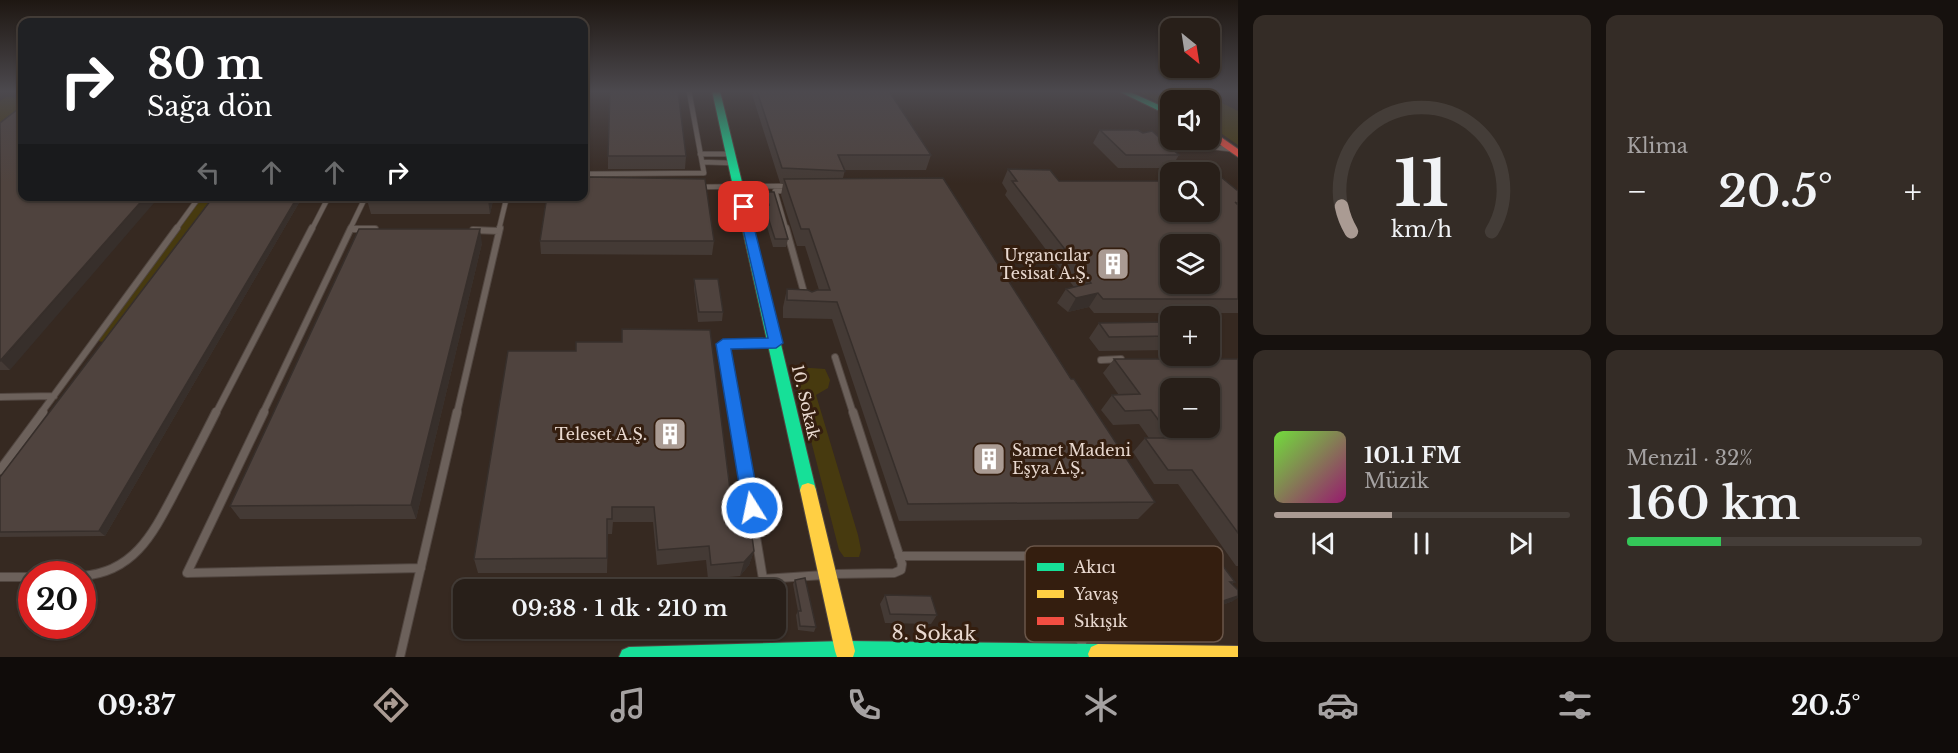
<!DOCTYPE html>
<html lang="tr">
<meta charset="utf-8">
<style>
body{margin:0;font-family:"Libre Baskerville",serif;background:#342c26;color:#f1f3f6;height:100vh;display:flex;flex-direction:column;font-size:22px;white-space:nowrap}
*{box-sizing:border-box;margin:0}
p{font-size:20px;color:#a5a2a2}
.icon{flex:none;width:33px;height:33px;fill:none;stroke:currentColor;stroke-width:2;stroke-linecap:round;stroke-linejoin:round}
.map{position:relative;flex:1;overflow:hidden}
.drawer{display:flex;flex-direction:column;gap:15px;padding:15px;background:#16110e;width:720px}
.drawer>*{flex:none}
.banner{position:absolute;left:18px;top:18px;width:570px;height:183px;border-radius:12px;box-shadow:0 2px 4px #0004,0 0 0 2px #443d38;background:#202124;color:#fff;overflow:hidden}
.needle{width:39px;rotate:150deg}
.buttons{position:absolute;left:1160px;top:18px;display:grid;gap:12px}
.buttons a{display:grid;place-items:center;width:60px;height:60px;border-radius:12px;background:#281f19;box-shadow:0 2px 4px #0004,0 0 0 2px #443d38;font-size:30px}
.speed{position:absolute;left:18px;top:561px;display:flex;gap:12px;font-size:30px;font-weight:700;text-align:center}
.speed>*{display:grid;place-content:center;width:78px;height:78px;border-radius:50%;background:#281f19;box-shadow:0 2px 4px #0004,0 0 0 2px #443d38;line-height:1}
.speed .limit{border:9px solid #d22;background:#fff;color:#111}
.pin{position:absolute;display:grid;place-items:center;width:51px;height:51px;color:#fff;margin:-26px;border-radius:12px;box-shadow:0 3px 9px #0006}
.me{position:absolute;width:66px;margin:-33px;rotate:350deg;stroke-linejoin:round;filter:drop-shadow(0 0 4px #0008)}
.turn{display:flex;align-items:center;gap:21px;height:126px;padding:0 30px;font-size:27px}
.turn .icon{width:78px;height:78px;stroke-width:2.5}
.turn b{display:block;font-size:42px;line-height:51px}
.lanes{display:flex;align-items:center;height:57px;padding:0 30px;background:#0003;justify-content:center;gap:30px;direction:ltr}
.lanes .off{opacity:.35}
.big{font-size:45px;font-weight:600;line-height:1.1}
.drawer .widget{flex:1;display:flex;flex-direction:column;justify-content:center;gap:9px;min-width:0;padding:0 21px;border-radius:12px;background:#342c26}
.drawer .dial{align-items:center;gap:0}
.dial svg{height:156px;overflow:visible;fill:none;stroke:#443d38;stroke-width:7;stroke-linecap:round;text-anchor:middle}
.dial text{fill:#f1f3f6;stroke:none}
.song{display:flex;align-items:center;gap:18px}
.cover{width:72px;height:72px;border-radius:9px;background:linear-gradient(135deg,hsl(100 70% 55%),hsl(320 70% 35%))}
.played{height:6px;border-radius:3px;background:linear-gradient(90deg,#aa9b93 40%,#443d38 40%)}
.keys{display:flex;justify-content:space-around;direction:ltr}
.heat{display:flex;justify-content:space-between;align-items:center;font-size:33px;direction:ltr}
.charge{height:9px;border-radius:4px;background:linear-gradient(90deg,#34c759 32%,#443d38 0)}
.drawer .tiles{flex:1;display:grid;gap:15px;grid-template-columns:repeat(2,1fr)}
.trip{position:absolute;left:453px;top:579px;width:333px;height:60px;border-radius:12px;background:#281f19;box-shadow:0 2px 4px #0004,0 0 0 2px #443d38;font-weight:600;line-height:60px;text-align:center}
.menu{display:flex;height:96px;justify-content:space-around;align-items:center;background:#100c0a;color:#a5a2a2}
.menu .icon{width:42px;height:42px}
.menu .selected{color:#aa9b93}
.menu b{font-size:27px;color:#f1f3f6}
main{display:flex;flex:1;min-height:0}
.map>svg:first-child{display:block}
.green{fill:#473a0f}
.lines{fill:none;stroke-linecap:round;stroke-linejoin:round}
.lane-far2-casing{stroke:#514640;stroke-width:6}
.lane-far1-casing{stroke:#514640;stroke-width:8}
.lane-casing{stroke:#514640;stroke-width:10}
.fast-casing{stroke:#514640;stroke-width:2}
.slow-casing{stroke:#514640;stroke-width:2}
.jam-casing{stroke:#514640;stroke-width:2}
.lane-far2{stroke:#6c615b;stroke-width:4.5}
.lane-far1{stroke:#6c615b;stroke-width:6}
.lane{stroke:#6c615b;stroke-width:8}
.fast{fill:#16e098;fill-rule:evenodd}
.slow{fill:#ffcf43;fill-rule:evenodd}
.jam{fill:#f24e42;fill-rule:evenodd}
.wall{fill:#443a35;fill-rule:evenodd}
.shaded-wall{fill:#372f2b}
.building{fill:#4f433e;stroke:#372f2b;stroke-width:1.5;fill-rule:evenodd}
.route{fill:#1a73e8;stroke:#114b97;stroke-width:1.5}
.labels{text-anchor:middle;dominant-baseline:central;stroke-width:6;stroke-linejoin:round;paint-order:stroke}
.poi-label{font-size:16px;fill:#e9d9d0;stroke:#341e0f;text-anchor:end}
.street-label{font-size:16px;fill:#e9d9d0;stroke:#341e0f}
.near-street-label{font-size:20px;fill:#e9d9d0;stroke:#341e0f}
.key{fill:#341e0f;stroke:#6a5649;stroke-width:1.5}
.key-label{font-size:16px;fill:#e9d9d0}
</style>
<main>
<div class="map">
<svg width="1238" height="657" viewBox="0 0 1238 657">
<rect width="100%" height="100%" fill="#362921"/>
<path class="green" d="M1135,91H1198L1238,111V145L1209,125V100H1170V107Z
M6,97L22,98V112L0,128V101Z
M202,197H217L106,343L95,340L97,331Z
M796,367L825,369L830,380L828,388L816,395L858,535L861,550L859,557H844L839,550L794,374Z"/>
<g class="lines">
<g class="lane-far2-casing">
<path id="lane-far2" d="M1156,140L1229,149
M700,154H730
M702,162L731,163
M584,174L704,173L689,91
M698,187L790,186
M176,229L200,196
M312,229L329,196
M350,229L366,196
M351,229H375
M499,229L507,196
M786,229L775,191H788"/>
</g>
<g class="lane-far1-casing">
<path id="lane-far1" d="M786,228L805,296
M351,229H375
M473,230L499,231
M835,357L853,413
M1101,360L1121,359
M0,397L54,396
M41,413L177,228
M216,413L312,228
M263,413L351,228
M457,413L500,228
M735,413L723,344L772,343"/>
</g>
<g class="lane-casing">
<path id="lane" d="M264,412L187,573L421,568
M735,412L763,579L824,575
M0,470L43,412
M899,556H1130
M1039,556L1083,646
M834,574L894,573L901,570L902,564L853,412
M82,576C137,572 155,529 178,486C191,461 204,436 216,412
M0,577H32
M400,657L457,412"/>
</g>
<g class="fast-casing">
<path id="fast" d="M712,91H720L816,490L814,495L808,497L802,495L800,490Z
M1118,91H1128L1170,110V116Z
M845,641L1098,644L1105,647L1108,654L1107,657H619L622,650L629,647Z"/>
</g>
<g class="slow-casing">
<path id="slow" d="M808,483L814,485L816,490L855,651L853,657H837L835,651L800,490L802,485Z
M1098,644L1238,646V657H1089L1088,654L1091,647Z"/>
</g>
<g class="jam-casing">
<path id="jam" d="M1209,129L1238,149V157L1209,137Z"/>
</g>
<use href="#lane-far2" class="lane-far2"/>
<use href="#lane-far1" class="lane-far1"/>
<use href="#lane" class="lane"/>
<use href="#fast" class="fast"/>
<use href="#slow" class="slow"/>
<use href="#jam" class="jam"/>
</g>
<path class="wall" d="M751,91H889L931,155L926,170H845L843,178L1071,379L1155,502L1138,519L899,521L832,319L783,318V307L787,289L812,292L819,290L805,246H797L781,195L783,184L780,183Z
M0,123L10,370H0Z
M1100,130L1179,155L1171,168H1118L1093,143Z
M608,156H686L685,169H608Z
M1210,168L1238,191V313H1094L1089,307L1068,312L1057,303L1066,289L1074,287L1005,195L1007,191L1002,183L1008,169L1050,170L1059,181H1170V212H1209V172H1189L1192,169ZM1170,244H1209V284H1170Z
M765,192L788,239L786,247H773L763,213L764,205H766L764,200Z
M214,196H303L105,536L0,537V477Z
M494,196L490,214H371L367,200Z
M540,241H714L712,255L541,254Z
M482,243L416,519H240L230,506Z
M694,279L723,312L722,321L698,322L694,288Z
M1170,322V350L1099,351L1089,338L1099,323Z
M576,351L734,521L754,551L749,565L740,576L708,579L706,560L657,565L653,522H613L612,534H608L607,573H478L474,559Z
M1114,359H1238V566H1236L1178,484H1154L1133,452L1145,438H1149L1139,424L1113,425L1101,410L1112,395H1119L1103,373Z
M1193,547L1235,582L1232,584L1233,601L1211,609L1198,595L1209,587L1185,554Z
M795,580L816,627L814,632L798,630L796,615L798,611L793,584Z
M1130,581L1186,595L1176,603L1128,604L1120,590Z
M885,595L937,615L931,624L885,623L880,604Z"/>
<path class="shaded-wall" d="M146,196H160L10,370L1,361Z
M298,196H303L105,536L99,531Z
M489,196H494L490,214L488,200Z
M480,229L482,243L416,519L411,505Z
M1098,293L1089,307L1068,312L1076,298Z
M754,551L749,565L740,576L744,562Z
M1238,596V598L1233,601L1211,609L1220,602Z"/>
<path class="building" d="M610,91H678L686,156H608Z
M757,91H889L931,155H838L845,171L782,168Z
M22,106V196H146L0,361V123Z
M1100,130H1138L1143,133L1152,131L1179,155H1126Z
M1210,168L1238,191V204L1235,202L1238,205V299H1103L1098,293L1076,298L1066,289L1091,283L1012,181H1017L1008,169L1050,170L1059,181H1170V212H1209V172H1196L1192,169ZM1170,244H1209V284H1170Z
M584,177L705,179L714,241H540L547,196H584Z
M943,178L1071,379H1074L1155,502L908,504L837,302L787,300V289L808,290L812,292L817,290H830L809,229H801L784,179Z
M765,192H774L788,239H775L764,205H769Z
M214,196H298L99,531L0,532V477Z
M369,196H489L488,200H367Z
M359,229H480L411,505L230,506Z
M694,279H718L723,312H699Z
M1170,322V336L1109,337L1099,323Z
M622,329L710,330L734,521L750,522L754,551L744,562L711,565L709,546L658,550L654,507H612V519H607V558L474,559L508,351H576V342H622Z
M1114,359H1238V533L1192,470H1168L1145,438H1172L1151,410L1125,411L1112,395L1140,394ZM1170,388H1209V428H1170Z
M1208,546L1235,582H1230L1238,590V596L1220,602L1207,588L1223,582L1220,583L1193,547Z
M805,578L816,627L800,626L798,611H801L795,580Z
M885,595L931,596L937,615L890,614Z"/>
<linearGradient id="sky" x2="0" y2="1"><stop stop-color="#1e1712"/><stop offset="0.5" stop-color="#4c494e"/><stop offset="1" stop-color="#4c494e" stop-opacity="0"/></linearGradient>
<rect width="1238" height="183" fill="url(#sky)"/>
<path class="route" d="M740,204H748L749,207L783,343L776,348L731,349L760,508L758,514L752,516L745,514L743,508L716,344L723,339L768,338L738,207Z"/>
<defs>
<g id="building-square" transform="scale(1.725)"><rect x="-9" y="-9" width="18" height="18" rx="4" fill="#aa9b93" stroke="#341e0f"/><path d="M-4-6H4V6H1V3H-1V6H-4ZM-2.5-4.3h1.7v1.8h-1.7ZM.8-4.3h1.7v1.8H.8ZM-2.5-1h1.7V.8h-1.7ZM.8-1h1.7V.8H.8Z" fill="#fff"/></g>
</defs>
<g fill-rule="evenodd">
<use href="#building-square" x="1113" y="264"/>
<use href="#building-square" x="670" y="434"/>
<use href="#building-square" x="989" y="459"/>
</g>
<g class="labels">
<g class="poi-label">
<text x="1090" y="255">Urgancılar<tspan x="1090" dy="18">Tesisat A.Ş.</tspan></text>
<text x="647" y="434">Teleset A.Ş.</text>
<text x="1012" y="450" text-anchor="start">Samet Madeni<tspan x="1012" dy="18">Eşya A.Ş.</tspan></text>
</g>
<g class="street-label">
<text transform="translate(806 402) rotate(77)">10. Sokak</text>
</g>
<g class="near-street-label">
<text transform="translate(934 633) rotate(1)">8. Sokak</text>
</g>
</g>
<rect x="1025" y="546" width="198" height="96" rx="9" class="key"/>
<rect x="1037" y="563" width="27" height="8" fill="#16e098"/>
<rect x="1037" y="590" width="27" height="8" fill="#ffcf43"/>
<rect x="1037" y="617" width="27" height="8" fill="#f24e42"/>
<g class="key-label">
<text x="1074" y="573">Akıcı</text>
<text x="1074" y="600">Yavaş</text>
<text x="1074" y="627">Sıkışık</text>
</g>
</svg>
<div class="buttons">
<a><svg class="needle" viewBox="-14 -14 28 28"><path d="M0-13l5 13h-10z" fill="#e53935"/><path d="M0 13l5-13h-10z" fill="#a5a2a2"/></svg></a>
<a><svg class="icon" aria-label="sound" viewBox="0 0 24 24"><path d="M4 9h4l5-4v14l-5-4H4zM17 9q2 3 0 6"/></svg></a>
<a><svg class="icon" aria-label="search" viewBox="0 0 24 24"><circle cx="10" cy="10" r="6"/><path d="M15 15l6 6"/></svg></a>
<a><svg class="icon" aria-label="layers" viewBox="0 0 24 24"><path d="M12 4l9 5-9 5-9-5zM3 14l9 5 9-5"/></svg></a>
<a>+</a>
<a>−</a>
</div>
<div class="speed"><div class="limit">20</div></div>
<div class="pin" style="left:744px;top:207px;background:#d93025"><svg class="icon" aria-label="arrive" viewBox="0 0 24 24"><path d="M6 21V4h12l-3 4 3 4H6"/></svg></div>
<svg class="me" style="left:752px;top:508px" viewBox="-20 -20 40 40"><circle r="17" fill="#1a73e8" stroke="#fff" stroke-width="3"/><path d="M0-11L8 9 0 5-8 9z" fill="#fff"/></svg>
<div class="trip">09:38 · 1 dk · 210 m</div>
<div class="banner">
<div class="turn"><svg class="icon" aria-label="right" viewBox="0 0 24 24"><path d="M7 20v-9h11M14 6l5 5-5 5"/></svg><div><b>80 m</b>Sağa dön</div></div>
<div class="lanes"><svg class="icon off" aria-label="left" viewBox="0 0 24 24"><path d="M17 20v-9H6M10 6l-5 5 5 5"/></svg><svg class="icon off" aria-label="ahead" viewBox="0 0 24 24"><path d="M12 20V5M6 11l6-6 6 6"/></svg><svg class="icon off" aria-label="ahead" viewBox="0 0 24 24"><path d="M12 20V5M6 11l6-6 6 6"/></svg><svg class="icon" aria-label="right" viewBox="0 0 24 24"><path d="M7 20v-9h11M14 6l5 5-5 5"/></svg></div>
</div>
</div>
<section class="drawer">
<div class="tiles">
<div class="widget dial"><svg viewBox="0 0 100 80">
<path d="M14 69A42 42 0 1 1 86 69"/>
<path d="M14 69A42 42 0 0 1 9 56" stroke="#aa9b93"/>
<text x="50" y="56" font-size="32" font-weight="700">11</text>
<text x="50" y="72" font-size="11">km/h</text>
</svg></div>
<div class="widget"><p>Klima</p>
<div class="heat"><a>−</a><b class="big">20.5°</b><a>+</a></div>
</div>
<div class="widget">
<div class="song"><i class="cover"></i><div><b>101.1 FM</b><p>Müzik</p></div></div>
<div class="played"></div>
<div class="keys"><svg class="icon" aria-label="previous" viewBox="0 0 24 24"><path d="M18 5L8 12l10 7zM5 5v14"/></svg><svg class="icon" aria-label="pause" viewBox="0 0 24 24"><path d="M8 5v14M16 5v14"/></svg><svg class="icon" aria-label="next" viewBox="0 0 24 24"><path d="M6 5l10 7-10 7zM19 5v14"/></svg></div>
</div>
<div class="widget"><p>Menzil · 32%</p><b class="big">160 km</b><div class="charge"></div></div>
</div>
</section>
</main>
<nav class="menu">
<b>09:37</b>
<svg class="icon selected" aria-label="directions" viewBox="0 0 24 24"><path d="M12 3l9 9-9 9-9-9zM9 14v-3h6M13 9l2 2-2 2"/></svg>
<svg class="icon" aria-label="music" viewBox="0 0 24 24"><path d="M9 18V5l10-2v13"/><circle cx="6" cy="18" r="3"/><circle cx="16" cy="16" r="3"/></svg>
<svg class="icon" aria-label="phone" viewBox="0 0 24 24"><path d="M5 4h4l2 5-3 2q2 4 5 5l2-3 5 2v4C11 20 4 13 5 4z"/></svg>
<svg class="icon" aria-label="climate" viewBox="0 0 24 24"><path d="M12 3v18M4 7l16 10M4 17L20 7"/></svg>
<svg class="icon" aria-label="car" viewBox="0 0 24 24"><path d="M5 17H2v-5l4-1 3-4h7l3 4 3 1v5h-3M9 17h6M6 11h13"/><circle cx="7" cy="17" r="2"/><circle cx="17" cy="17" r="2"/></svg>
<svg class="icon" aria-label="filters" viewBox="0 0 24 24"><path d="M4 7h16M4 17h16"/><circle cx="9" cy="7" r="2"/><circle cx="15" cy="17" r="2"/></svg>
<b>20.5°</b>
</nav>
